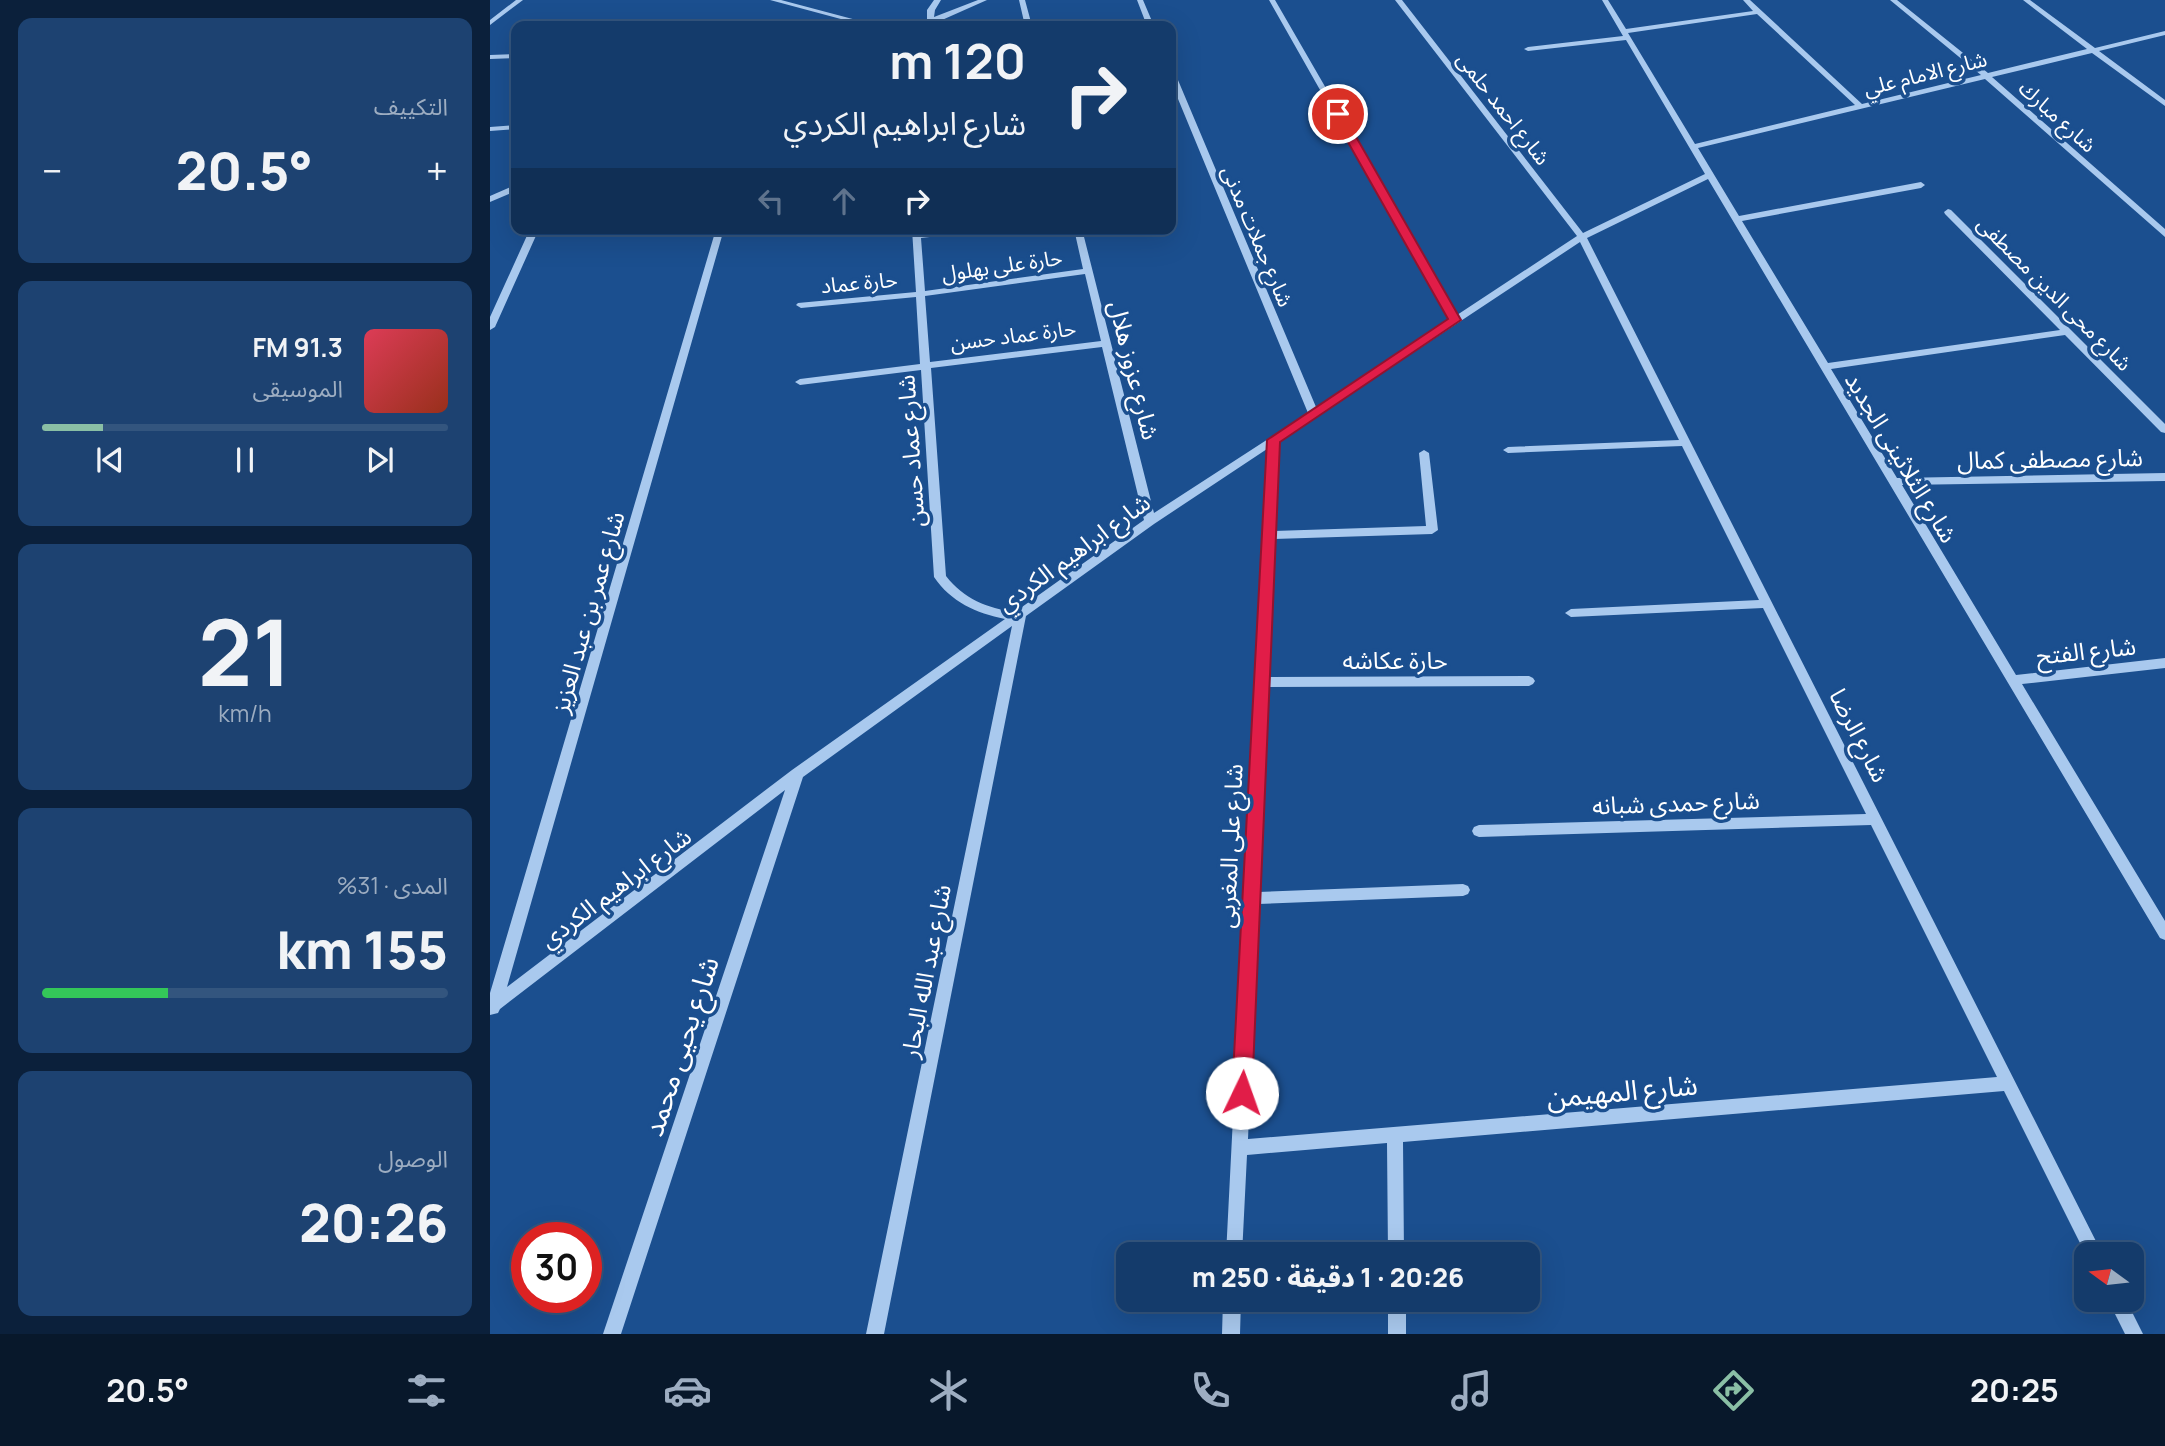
<!DOCTYPE html>
<html lang="ar">
<meta charset="utf-8">
<style>
body{margin:0;font-family:Manrope,"Noto Sans Arabic",sans-serif;background:#1d4271;color:#f1f3f6;direction:rtl;height:100vh;display:flex;flex-direction:column;font-size:26px;white-space:nowrap}
*{box-sizing:border-box;margin:0}
p{font-size:23px;color:#9dadc1}
.icon{flex:none;width:38px;height:38px;fill:none;stroke:currentColor;stroke-width:2;stroke-linecap:round;stroke-linejoin:round}
.map{position:relative;flex:1;overflow:hidden;direction:ltr}
.drawer{display:flex;flex-direction:column;gap:18px;padding:18px;background:#0b203b;width:490px}
.drawer>*{flex:none}
.top-card{position:absolute;left:21px;top:21px;width:665px;height:214px;border-radius:14px;box-shadow:0 7px 28px #0002,0 0 0 2px #33557e;direction:rtl;background:#143b6b;color:#f1f3f6;overflow:hidden}
.needle{width:46px;rotate:285deg}
.controls{position:absolute;left:1584px;top:1242px;display:grid;gap:14px}
.controls a{display:grid;place-items:center;width:70px;height:70px;border-radius:14px;background:#143b6b;box-shadow:0 7px 28px #0002,0 0 0 2px #33557e;font-size:35px}
.speed{position:absolute;left:21px;top:1222px;display:flex;gap:14px;font-size:35px;font-weight:700;text-align:center}
.speed>*{display:grid;place-content:center;width:91px;height:91px;border-radius:50%;background:#143b6b;box-shadow:0 7px 28px #0002,0 0 0 2px #33557e;line-height:1}
.speed .limit{border:10px solid #d22;background:#fff;color:#111}
.pin{position:absolute;display:grid;place-items:center;width:60px;height:60px;color:#fff;margin:-30px;border:4px solid #fff;border-radius:50%;box-shadow:0 2px 7px #0007}
.me{position:absolute;width:77px;margin:-38px;rotate:3deg;stroke-linejoin:round;filter:drop-shadow(0 0 5px #0008)}
.turn{display:flex;align-items:center;gap:24px;height:147px;padding:0 35px;font-size:32px}
.turn .icon{width:91px;height:91px;stroke-width:2.5}
.turn b{display:block;font-size:49px;line-height:60px}
.lanes{display:flex;align-items:center;height:66px;padding:0 35px;background:#0003;justify-content:center;gap:35px;direction:ltr}
.lanes .off{opacity:.35}
.big{font-size:52px;font-weight:800;line-height:1.1}
.drawer .card{flex:1;display:flex;flex-direction:column;justify-content:center;gap:10px;min-width:0;padding:0 24px;border-radius:14px;background:#1d4271}
.drawer .dial{align-items:center;gap:0}
.dial b{font-size:91px;line-height:1}
.song{display:flex;align-items:center;gap:21px}
.cover{width:84px;height:84px;border-radius:10px;background:linear-gradient(135deg,hsl(350 70% 55%),hsl(10 70% 35%))}
.played{height:7px;border-radius:4px;background:linear-gradient(90deg,#8abfa5 15%,#33557e 15%)}
.keys{display:flex;justify-content:space-around;direction:ltr}
.heat{display:flex;justify-content:space-between;align-items:center;font-size:38px;direction:ltr}
.charge{height:10px;border-radius:5px;background:linear-gradient(90deg,#34c759 31%,#33557e 0)}
.trip{position:absolute;left:626px;top:1242px;width:424px;height:70px;border-radius:14px;background:#143b6b;box-shadow:0 7px 28px #0002,0 0 0 2px #33557e;font-weight:800;line-height:70px;text-align:center;direction:rtl}
.menu{display:flex;height:112px;justify-content:space-around;align-items:center;background:#08182b;color:#9dadc1}
.menu .icon{width:49px;height:49px}
.menu .on{color:#8abfa5}
.menu b{font-size:32px;color:#f1f3f6}
main{display:flex;flex:1;min-height:0}
.map>svg:first-child{display:block}
.lines{fill:none;stroke-linecap:round;stroke-linejoin:round}
.minor{fill:#a9c9ee;fill-rule:evenodd}
.route{fill:#e11d48;stroke:#92132f;stroke-width:2}
.labels{text-anchor:middle;dominant-baseline:central;stroke-width:7;stroke-linejoin:round;paint-order:stroke}
.far-street-label{font-size:21px;fill:#fff;stroke:#1b4f8f}
.street-label{font-size:24px;fill:#fff;stroke:#1b4f8f}
.near-street-label{font-size:28px;fill:#fff;stroke:#1b4f8f}
</style>
<main>
<div class="map">
<svg width="1675" height="1334" viewBox="0 0 1675 1334">
<rect width="100%" height="100%" fill="#1b4f8f"/>
<g class="lines">
<path class="minor" d="M26,0H33L0,25V20Z
M280,0H291L389,26H377Z
M444,0H451L445,10L444,17L488,0H497L443,24L426,26L437,20V10Z
M529,0H535L542,26H535Z
M647,0H653L664,26H657Z
M779,0H785L967,315L1087,236L905,0H912L1093,233L1215,174L1136,40L1038,51L1034,49L1038,47L1133,36L1112,0H1118L1136,29L1263,11L1253,0H1260L1372,104L1491,75L1400,0H1407L1498,73L1597,49L1533,0H1540L1605,48L1675,31V35L1609,51L1675,100V106L1602,53L1502,77L1675,229V237L1495,79L1208,148L1249,216L1431,182L1435,185L1431,188L1252,221L1338,363L1570,330L1455,214L1454,212L1458,209L1461,210L1675,424V433L1671,432L1575,335L1341,369L1407,478L1675,473V481L1412,485L1526,675L1675,658V668L1532,684L1675,921V940L1670,938L1218,179L1097,238L1613,1255H1596L1514,1091L913,1142L914,1255H898L897,1143L757,1155L752,1255H736L777,449L664,524L536,616L394,1334H376L522,626L313,777L131,1334H113L295,790L10,1009L8,1013L0,1015V993L226,229H234L17,987L302,770L515,619C486,613 461,602 444,577L431,370L310,385L305,382L310,379L430,364L426,297L311,308L306,305L308,303L426,292L422,229H430L431,233L459,229H486L482,232L431,238L435,291L593,269L584,229H592L664,513L818,413L681,82V71L685,73L826,407L960,319ZM1267,14L1365,105L1205,144L1138,33ZM1090,242L1189,440L1018,447L1013,450L1018,453L1192,446L1269,600L1081,609L1075,613L1081,617L1273,608L1376,814L989,825L984,827L982,831L984,835L989,837L1381,825L1507,1077L758,1139L768,904L973,896L978,894L980,890L978,886L973,884L768,892L777,687L1039,686L1043,684L1045,681L1043,678L1039,676L778,677L784,539L942,534L948,530L939,453L934,450L929,453L936,526L784,531L788,442ZM595,274L611,341L440,362L435,296ZM612,347L654,520L525,612C497,608 474,599 456,576L441,368Z
M26,54V58L0,59V55Z
M26,125V129L0,131V127Z
M23,186H26V191L0,202V196Z
M40,229H49L5,327L0,330V317Z
M733,1300H751L750,1334H732Z
M898,1300H916V1334H898Z
M1618,1300H1636L1653,1334H1635Z"/>
</g>
<path class="route" d="M848,111L853,114L971,320L790,442L762,1093L759,1099L752,1102L745,1099L742,1093L777,440L958,319L842,114Z"/>
<g class="labels">
<g class="far-street-label">
<text transform="translate(1435 73) rotate(-14)">شارع الامام علي</text>
<text transform="translate(1014 108) rotate(52)">شارع احمد حلمى</text>
<text transform="translate(1568 116) rotate(42)">شارع مبارك</text>
<text transform="translate(768 236) rotate(67)">شارع جملات مدنى</text>
<text transform="translate(512 265) rotate(-8)">حارة على بهلول</text>
<text transform="translate(369 282) rotate(-5)">حارة عماد</text>
<text transform="translate(1565 293) rotate(45)">شارع محى الدين مصطفى</text>
<text transform="translate(523 335) rotate(-7)">حارة عماد حسن</text>
</g>
<g class="street-label">
<text transform="translate(645 370) rotate(76)">شارع عزوز هلال</text>
<text transform="translate(420 451) rotate(-94)">شارع عماد حسن</text>
<text transform="translate(1412 457) rotate(59)">شارع الثلاثينى الجديد</text>
<text transform="translate(1560 458) rotate(-1)">شارع مصطفى كمال</text>
<text transform="translate(583 552) rotate(-36)">شارع ابراهيم الكردي</text>
<text transform="translate(97 612) rotate(-74)">شارع عمر بن عبد العزيز</text>
<text transform="translate(1596 650) rotate(-6)">شارع الفتح</text>
<text x="905" y="659">حارة عكاشه</text>
<text transform="translate(1370 735) rotate(63)">شارع الرضا</text>
<text transform="translate(1186 802) rotate(-2)">شارع حمدى شبانه</text>
<text transform="translate(739 846) rotate(-87)">شارع على المغربى</text>
<text transform="translate(125 887) rotate(-37)">شارع ابراهيم الكردي</text>
<text transform="translate(435 971) rotate(-79)">شارع عبد الله البحار</text>
</g>
<g class="near-street-label">
<text transform="translate(190 1046) rotate(-72)">شارع يحيى محمد</text>
<text transform="translate(1132 1090) rotate(-5)">شارع المهيمن</text>
</g>
</g>
</svg>
<div class="controls">
<a><svg class="needle" viewBox="-14 -14 28 28"><path d="M0-13l5 13h-10z" fill="#e53935"/><path d="M0 13l5-13h-10z" fill="#9dadc1"/></svg></a>
</div>
<div class="speed"><div class="limit">30</div></div>
<div class="pin" style="left:848px;top:114px;background:#d93025"><svg class="icon" aria-label="arrive" viewBox="0 0 24 24"><path d="M6 21V4h12l-3 4 3 4H6"/></svg></div>
<svg class="me" style="left:752px;top:1093px" viewBox="-20 -20 40 40"><circle r="19" fill="#fff"/><path d="M0-13L10 11 0 6-10 11z" fill="#e11d48"/></svg>
<div class="trip">20:26 · 1 دقيقة · 250 m</div>
<div class="top-card">
<div class="turn"><svg class="icon" aria-label="right" viewBox="0 0 24 24"><path d="M7 20v-9h11M14 6l5 5-5 5"/></svg><div><b>120 m</b>شارع ابراهيم الكردي</div></div>
<div class="lanes"><svg class="icon off" aria-label="left" viewBox="0 0 24 24"><path d="M17 20v-9H6M10 6l-5 5 5 5"/></svg><svg class="icon off" aria-label="ahead" viewBox="0 0 24 24"><path d="M12 20V5M6 11l6-6 6 6"/></svg><svg class="icon" aria-label="right" viewBox="0 0 24 24"><path d="M7 20v-9h11M14 6l5 5-5 5"/></svg></div>
</div>
</div>
<section class="drawer">
<div class="card"><p>التكييف</p>
<div class="heat"><a>−</a><b class="big">20.5°</b><a>+</a></div>
</div>
<div class="card">
<div class="song"><i class="cover"></i><div><b>91.3 FM</b><p>الموسيقى</p></div></div>
<div class="played"></div>
<div class="keys"><svg class="icon" aria-label="previous" viewBox="0 0 24 24"><path d="M18 5L8 12l10 7zM5 5v14"/></svg><svg class="icon" aria-label="pause" viewBox="0 0 24 24"><path d="M8 5v14M16 5v14"/></svg><svg class="icon" aria-label="next" viewBox="0 0 24 24"><path d="M6 5l10 7-10 7zM19 5v14"/></svg></div>
</div>
<div class="card dial"><b>21</b><p>km/h</p></div>
<div class="card"><p>المدى · 31%</p><b class="big">155 km</b><div class="charge"></div></div>
<div class="card"><p>الوصول</p><b class="big">20:26</b></div>
</section>
</main>
<nav class="menu">
<b>20:25</b>
<svg class="icon on" aria-label="directions" viewBox="0 0 24 24"><path d="M12 3l9 9-9 9-9-9zM9 14v-3h6M13 9l2 2-2 2"/></svg>
<svg class="icon" aria-label="music" viewBox="0 0 24 24"><path d="M9 18V5l10-2v13"/><circle cx="6" cy="18" r="3"/><circle cx="16" cy="16" r="3"/></svg>
<svg class="icon" aria-label="phone" viewBox="0 0 24 24"><path d="M5 4h4l2 5-3 2q2 4 5 5l2-3 5 2v4C11 20 4 13 5 4z"/></svg>
<svg class="icon" aria-label="climate" viewBox="0 0 24 24"><path d="M12 3v18M4 7l16 10M4 17L20 7"/></svg>
<svg class="icon" aria-label="car" viewBox="0 0 24 24"><path d="M5 17H2v-5l4-1 3-4h7l3 4 3 1v5h-3M9 17h6M6 11h13"/><circle cx="7" cy="17" r="2"/><circle cx="17" cy="17" r="2"/></svg>
<svg class="icon" aria-label="filters" viewBox="0 0 24 24"><path d="M4 7h16M4 17h16"/><circle cx="9" cy="7" r="2"/><circle cx="15" cy="17" r="2"/></svg>
<b>20.5°</b>
</nav>
